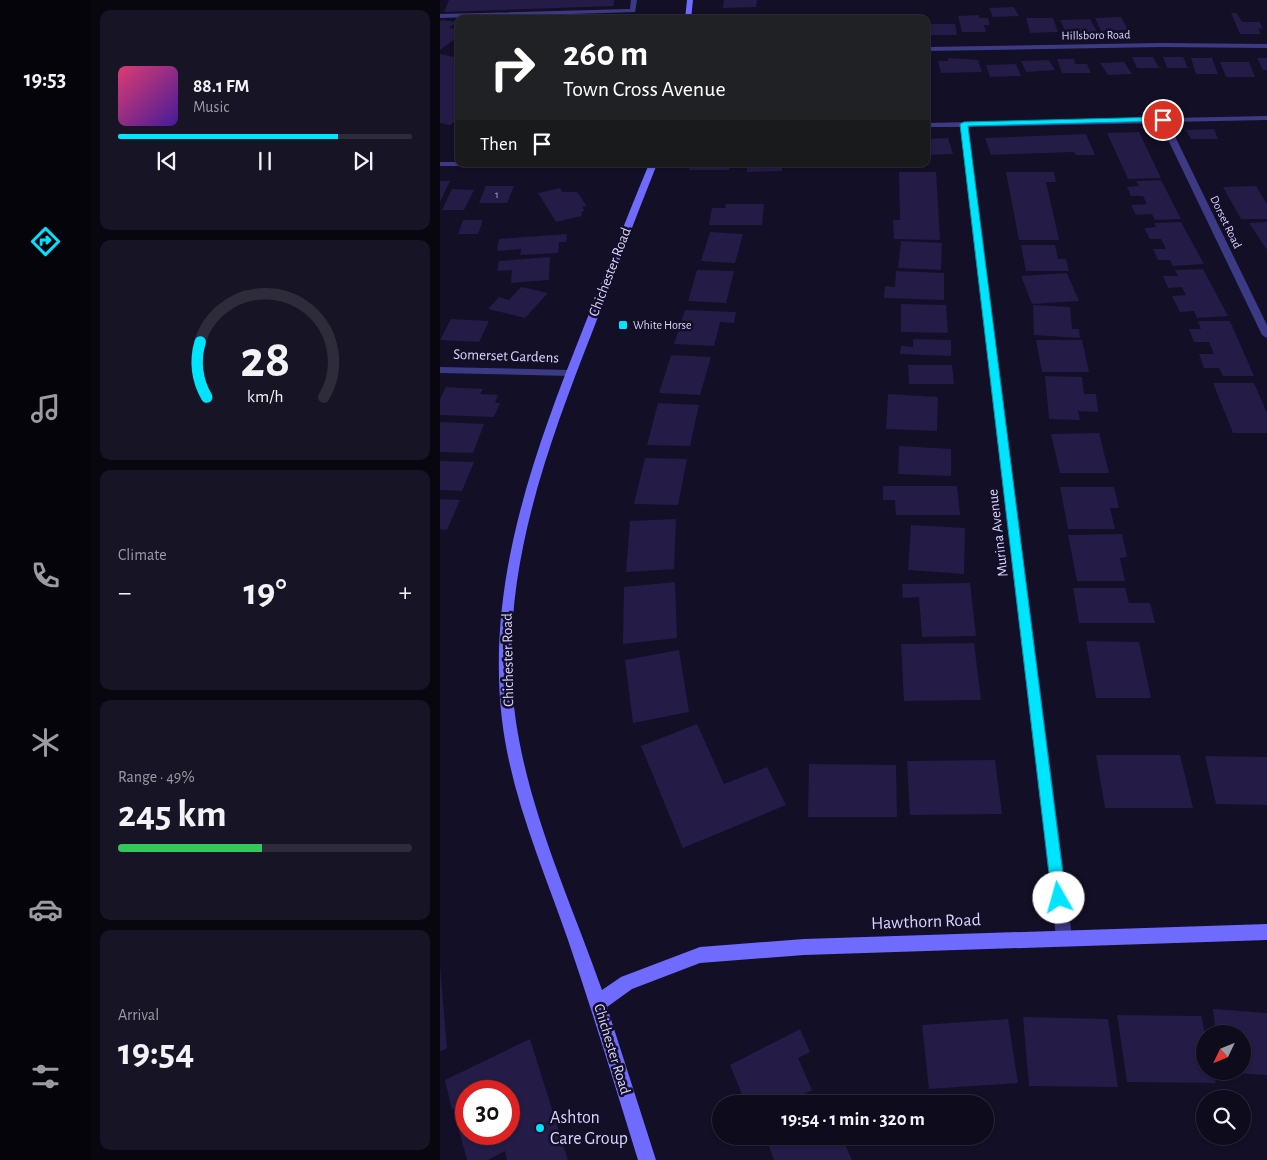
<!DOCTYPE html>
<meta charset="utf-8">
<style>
body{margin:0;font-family:"Alegreya Sans",sans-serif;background:#171425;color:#f1f3f6;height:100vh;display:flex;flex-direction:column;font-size:19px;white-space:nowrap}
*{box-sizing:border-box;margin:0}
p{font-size:16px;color:#9b9ba3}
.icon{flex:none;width:28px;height:28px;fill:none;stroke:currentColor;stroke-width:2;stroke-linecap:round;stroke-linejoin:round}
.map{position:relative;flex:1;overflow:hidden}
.drawer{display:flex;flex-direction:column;gap:10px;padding:10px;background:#08060f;width:350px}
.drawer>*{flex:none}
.banner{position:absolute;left:15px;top:15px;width:475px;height:152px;border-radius:10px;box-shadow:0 1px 4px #0004,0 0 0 1px #2e2b3b;background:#202124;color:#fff;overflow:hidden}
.needle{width:32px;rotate:227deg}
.controls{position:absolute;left:756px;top:1025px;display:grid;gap:10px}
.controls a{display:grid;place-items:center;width:55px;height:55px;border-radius:50%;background:#0e0b1c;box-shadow:0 1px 4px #0004,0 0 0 1px #2e2b3b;font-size:25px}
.speed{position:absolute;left:15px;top:1080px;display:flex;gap:10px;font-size:25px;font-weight:700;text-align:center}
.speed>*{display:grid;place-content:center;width:65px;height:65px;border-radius:50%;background:#0e0b1c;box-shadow:0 1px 4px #0004,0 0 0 1px #2e2b3b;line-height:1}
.speed .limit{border:8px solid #d22;background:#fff;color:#111}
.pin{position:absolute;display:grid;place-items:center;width:42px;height:42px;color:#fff;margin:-21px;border:2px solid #fff;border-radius:50%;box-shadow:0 1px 5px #0007}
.me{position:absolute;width:55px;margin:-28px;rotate:353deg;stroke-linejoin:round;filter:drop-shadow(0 0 4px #0008)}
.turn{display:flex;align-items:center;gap:18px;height:105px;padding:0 25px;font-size:22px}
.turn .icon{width:65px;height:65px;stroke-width:2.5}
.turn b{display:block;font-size:35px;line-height:42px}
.then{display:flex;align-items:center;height:48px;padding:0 25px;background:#0003;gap:10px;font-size:19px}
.big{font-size:38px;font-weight:700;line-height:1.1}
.drawer .card{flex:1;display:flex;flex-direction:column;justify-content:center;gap:8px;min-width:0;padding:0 18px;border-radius:10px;background:#171425}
.drawer .dial{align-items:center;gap:0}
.dial svg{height:130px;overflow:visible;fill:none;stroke:#2e2b3b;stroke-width:7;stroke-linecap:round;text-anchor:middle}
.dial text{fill:#f1f3f6;stroke:none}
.song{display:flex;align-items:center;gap:15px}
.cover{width:60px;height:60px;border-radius:8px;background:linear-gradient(135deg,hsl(340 70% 55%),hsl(260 70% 35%))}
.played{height:5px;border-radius:2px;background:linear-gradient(90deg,#00e5ff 75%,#2e2b3b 75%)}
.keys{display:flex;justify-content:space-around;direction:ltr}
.heat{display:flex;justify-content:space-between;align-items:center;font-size:28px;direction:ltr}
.charge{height:8px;border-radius:4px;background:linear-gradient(90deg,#34c759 49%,#2e2b3b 0)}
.trip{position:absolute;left:272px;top:1095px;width:282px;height:50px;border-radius:25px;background:#0e0b1c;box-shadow:0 1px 4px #0004,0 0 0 1px #2e2b3b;font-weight:700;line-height:50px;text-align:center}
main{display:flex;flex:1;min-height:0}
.menu{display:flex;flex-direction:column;width:90px;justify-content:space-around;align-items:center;background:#06040b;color:#9b9ba3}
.menu .icon{width:35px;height:35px}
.menu .selected{color:#00e5ff}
.menu b{font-size:22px;color:#f1f3f6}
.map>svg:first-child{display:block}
.building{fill:#241b47}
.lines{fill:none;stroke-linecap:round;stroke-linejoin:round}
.lane{fill:#3d3a85;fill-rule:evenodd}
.street{fill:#3d3a85;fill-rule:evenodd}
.secondary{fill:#6f6bff;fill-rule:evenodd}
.route{fill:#00e5ff;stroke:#0095a6}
.poi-dot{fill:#00e5ff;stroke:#130f26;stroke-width:2}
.labels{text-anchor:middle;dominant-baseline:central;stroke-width:5;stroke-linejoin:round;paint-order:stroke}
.far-number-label{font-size:11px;fill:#aca6d1}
.far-street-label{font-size:12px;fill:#d9d4ff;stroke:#130f26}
.far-poi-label{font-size:12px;fill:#d9d4ff;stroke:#130f26;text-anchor:start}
.street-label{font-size:15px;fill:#d9d4ff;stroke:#130f26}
.near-street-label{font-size:18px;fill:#d9d4ff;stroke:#130f26}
.near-poi-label{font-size:18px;fill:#d9d4ff;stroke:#130f26;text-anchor:start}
</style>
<main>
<nav class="menu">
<b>19:53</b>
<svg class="icon selected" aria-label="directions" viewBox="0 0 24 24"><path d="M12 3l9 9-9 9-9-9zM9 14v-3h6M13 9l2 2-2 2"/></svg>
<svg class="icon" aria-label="music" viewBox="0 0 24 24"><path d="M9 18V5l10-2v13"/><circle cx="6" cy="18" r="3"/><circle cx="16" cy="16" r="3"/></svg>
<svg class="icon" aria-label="phone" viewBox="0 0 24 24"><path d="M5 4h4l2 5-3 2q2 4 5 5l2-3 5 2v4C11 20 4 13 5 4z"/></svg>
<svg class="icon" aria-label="climate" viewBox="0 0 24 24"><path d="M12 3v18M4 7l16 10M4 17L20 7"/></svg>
<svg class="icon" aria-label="car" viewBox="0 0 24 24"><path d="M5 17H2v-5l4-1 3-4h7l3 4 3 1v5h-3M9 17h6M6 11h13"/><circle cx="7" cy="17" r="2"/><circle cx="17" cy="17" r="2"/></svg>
<svg class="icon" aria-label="filters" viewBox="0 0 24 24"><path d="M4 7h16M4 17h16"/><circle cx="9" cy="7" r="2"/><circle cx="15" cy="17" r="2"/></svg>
</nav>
<section class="drawer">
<div class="card">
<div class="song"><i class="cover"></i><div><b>88.1 FM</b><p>Music</p></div></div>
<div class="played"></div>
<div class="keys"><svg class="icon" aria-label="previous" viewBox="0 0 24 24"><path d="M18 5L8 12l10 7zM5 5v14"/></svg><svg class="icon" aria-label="pause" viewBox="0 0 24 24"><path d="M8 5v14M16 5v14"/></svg><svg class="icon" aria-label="next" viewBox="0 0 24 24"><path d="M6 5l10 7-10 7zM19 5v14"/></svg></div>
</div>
<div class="card dial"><svg viewBox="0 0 100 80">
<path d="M14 69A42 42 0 1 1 86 69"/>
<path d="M14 69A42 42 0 0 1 10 35" stroke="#00e5ff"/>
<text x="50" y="56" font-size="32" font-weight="700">28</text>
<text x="50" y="72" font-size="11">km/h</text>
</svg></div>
<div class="card"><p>Climate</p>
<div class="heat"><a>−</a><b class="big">19°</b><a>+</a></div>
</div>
<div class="card"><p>Range · 49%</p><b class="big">245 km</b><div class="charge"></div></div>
<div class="card"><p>Arrival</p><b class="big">19:54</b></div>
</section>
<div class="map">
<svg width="827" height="1160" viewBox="0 0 827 1160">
<rect width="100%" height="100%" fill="#130f26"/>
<path class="building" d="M9,0H174V6L4,12Z
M284,0H317L316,7L283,8Z
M574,7L579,16L553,17L549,8Z
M791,13H797L802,22H820L823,29L818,28L821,34H800Z
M284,14H319L318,19H283Z
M539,15V18H548L550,25H544L546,32H522L518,16Z
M383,17H411V19H383Z
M681,17L688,30L661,31L655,18Z
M586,18H613L618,32L590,33Z
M650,19L657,32L626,33L620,20Z
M2,20L17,22L9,28L19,29V36L0,50V21Z
M486,24H515L517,35H486Z
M0,54L19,58V105L14,109L19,110V118L10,125L0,123Z
M692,57H713L719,68H697Z
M723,57H743L748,68H727Z
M508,58L538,60L542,72L501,73L498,61H508Z
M751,58H772L778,74H756Z
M817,58H827V70H823Z
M617,59H634L635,64H647L651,73H622Z
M609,60L615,70L586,72L581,61Z
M684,62L692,74L668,75L660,63Z
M780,62H809L815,77H786Z
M576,64L581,76L550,77L546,65Z
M774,129L778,139H751L746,130Z
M699,132L721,178L688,179L667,133Z
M646,134L655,155H636L634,152L551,155L545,138Z
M508,138L513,154L486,155V139Z
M250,164H342V171L307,172V167H290L289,170H249Z
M459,172H496L500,240L454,239L453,220H460Z
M566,172H614L616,182H606L619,240H579Z
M721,180L741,219L715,220L712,214L696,215L691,205L707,204L703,196H691L687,187L699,186L696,181Z
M0,181H10L0,202Z
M46,186H74L67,203H39Z
M816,186L827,204V219H801L783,187Z
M120,188L122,192H137L147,206L142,207L145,211L141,212L142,216L116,222L98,193Z
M12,189L34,190L24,210H2Z
M286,204H324L322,225H269L272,208H285Z
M23,220H43L38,234H18Z
M741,222L764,264L733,266L730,260H718L713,249H726L721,239H710L704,228L716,227L714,223Z
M827,222V250L809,223Z
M270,232L303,234L295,263L261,261Z
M127,234L126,242H119L118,253L80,255L81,249L57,251L59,239Z
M461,241L502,243L501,270L458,268Z
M581,245H615L618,259H626L629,271H586Z
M110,257L109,280L71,283L72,270L57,271L59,261Z
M763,269L788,316L757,318L754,311L740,312L732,296L746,295L742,287L728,288L723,276H738L735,270Z
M257,270L294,271L286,303L248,301Z
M456,271L504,273V300L444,298L445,286L455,287Z
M627,273L639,301L592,304L581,276Z
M81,287L108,293L85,318L48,309L59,297L69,300Z
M461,304L506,305L508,333L461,332Z
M593,305L630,307L632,329H639L640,338L594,335Z
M245,310L296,312L294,323L280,322L274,346L234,344Z
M11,319L49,321L39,342L0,340Z
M758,321H790L814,376H783L779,368H764L759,354H774L769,342H754L749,329H761Z
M473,339L511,340V356L460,354L461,346L473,347Z
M596,340H642L649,372H602Z
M231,355L271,357L260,395L219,393Z
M468,365H512L514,384H469Z
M605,376L642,377L644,394H656L658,412L638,411L640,420L609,419Z
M773,383H814L827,413V433H793Z
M6,387L43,389L40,394L58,395L55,403H60L54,417L0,415V399Z
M448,394L498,397L497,431L446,429Z
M218,403L259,405L250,446L207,445Z
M0,422L44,424L33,453L0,452Z
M659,433L669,473H620L611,434Z
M459,446L511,449V476L458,474Z
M205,458L247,459L238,505L194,504Z
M0,461L34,462L22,491L0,490Z
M443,486H517L520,515H456L455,500H443Z
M620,487H674L679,508H670L675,529H628Z
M0,499L20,500L7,530L0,529Z
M236,519L234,569L186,572L190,521Z
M471,525L525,528L524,574L468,570Z
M682,534L687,557L680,558L685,581H637L628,535Z
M235,582L237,638L183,644L184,587Z
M530,583L536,636L482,637L479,597L463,598L462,584Z
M633,588H685L689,603H710L715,623H639Z
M646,641L699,642L711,698H656Z
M534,643L541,700L464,701L461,644Z
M239,650L249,712L193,723L185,660Z
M257,724L284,784L327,767L346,805L243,848L201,746Z
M656,755H740L753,808H665Z
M765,756L827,757V805L776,804Z
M555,760L562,814L470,815L467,761Z
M369,764L456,765L457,817H368Z
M0,966L7,1049L0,1051Z
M773,1009L827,1013V1075L790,1073L802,1071V1034H776Z
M677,1015L761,1016L765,1033V1071H773L776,1083L687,1082Z
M583,1017L668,1019L678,1087L589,1086Z
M568,1019L578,1083L489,1089L482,1025Z
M360,1029L370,1052L358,1058L372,1090L346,1104H306L290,1065Z
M90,1039L128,1160H67L65,1151L48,1160H27L17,1123L26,1118V1134H69V1091H26V1103L12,1110L5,1080Z
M325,1136H401L412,1160H334Z"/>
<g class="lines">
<path class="lane" d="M191,0H197L195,12L0,18V14L190,9Z"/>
<path class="street" d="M721,43L827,44V48L721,47L486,51V47Z
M827,116V120L728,122L827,325V338L822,335L720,123L528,127L632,937L630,943L624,945L618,943L616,937L520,127H486V123Z
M0,162H19V164H40L36,166H0Z
M0,367L130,370L135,373L130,376L0,373Z"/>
<path class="secondary" d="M247,0H253L251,19H245Z
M209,164H217C195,219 174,275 153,330C104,455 56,585 76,722C90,815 131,902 162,990L181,977L260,947L364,939L827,924V940L364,955L260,963L192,989L167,1007L216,1160H198C175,1086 153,1013 128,940C103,868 71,796 62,720C46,583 93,455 143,329C165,274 186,219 209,164Z"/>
</g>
<path class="route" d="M723,117L725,121L528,126L626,898L624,902L619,904L614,902L612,898L520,124L524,122Z"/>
<g class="poi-dot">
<rect x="178" y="320" width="10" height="10" rx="2.5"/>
<circle cx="100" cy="1128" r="5"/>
</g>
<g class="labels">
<g class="far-number-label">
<text x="57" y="194">1</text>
</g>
<g class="far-street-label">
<text transform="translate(656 35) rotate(-1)">Hillsboro Road</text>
<text transform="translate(786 222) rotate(64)">Dorset Road</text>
</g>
<g class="far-poi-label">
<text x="193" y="325">White Horse</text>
</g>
<g class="street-label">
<text transform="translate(170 272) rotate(-69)">Chichester Road</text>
<text transform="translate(66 356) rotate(2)">Somerset Gardens</text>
<text transform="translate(558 533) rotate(-97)">Murina Avenue</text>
<text transform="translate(68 660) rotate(-91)">Chichester Road</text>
<text transform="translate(172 1049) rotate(73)">Chichester Road</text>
</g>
<g class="near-street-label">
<text transform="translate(486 922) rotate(-2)">Hawthorn Road</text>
</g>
<g class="near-poi-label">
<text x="110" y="1118">Ashton<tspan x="110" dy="21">Care Group</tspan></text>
</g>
</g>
</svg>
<div class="controls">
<a><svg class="needle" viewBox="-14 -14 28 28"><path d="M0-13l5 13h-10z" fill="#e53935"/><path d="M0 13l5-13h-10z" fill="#9b9ba3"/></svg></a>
<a><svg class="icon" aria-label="search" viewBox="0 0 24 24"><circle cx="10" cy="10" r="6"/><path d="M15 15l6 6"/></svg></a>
</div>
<div class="speed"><div class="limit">30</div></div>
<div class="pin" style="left:723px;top:120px;background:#d93025"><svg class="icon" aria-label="arrive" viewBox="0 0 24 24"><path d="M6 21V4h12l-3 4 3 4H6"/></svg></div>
<svg class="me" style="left:619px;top:898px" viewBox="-20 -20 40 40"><circle r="19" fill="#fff"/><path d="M0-13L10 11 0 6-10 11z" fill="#00e5ff"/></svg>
<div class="trip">19:54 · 1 min · 320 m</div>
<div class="banner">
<div class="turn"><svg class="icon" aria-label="right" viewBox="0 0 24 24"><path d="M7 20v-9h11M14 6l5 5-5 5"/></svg><div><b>260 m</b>Town Cross Avenue</div></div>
<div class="then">Then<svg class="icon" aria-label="arrive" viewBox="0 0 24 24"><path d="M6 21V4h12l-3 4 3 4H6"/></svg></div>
</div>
</div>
</main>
